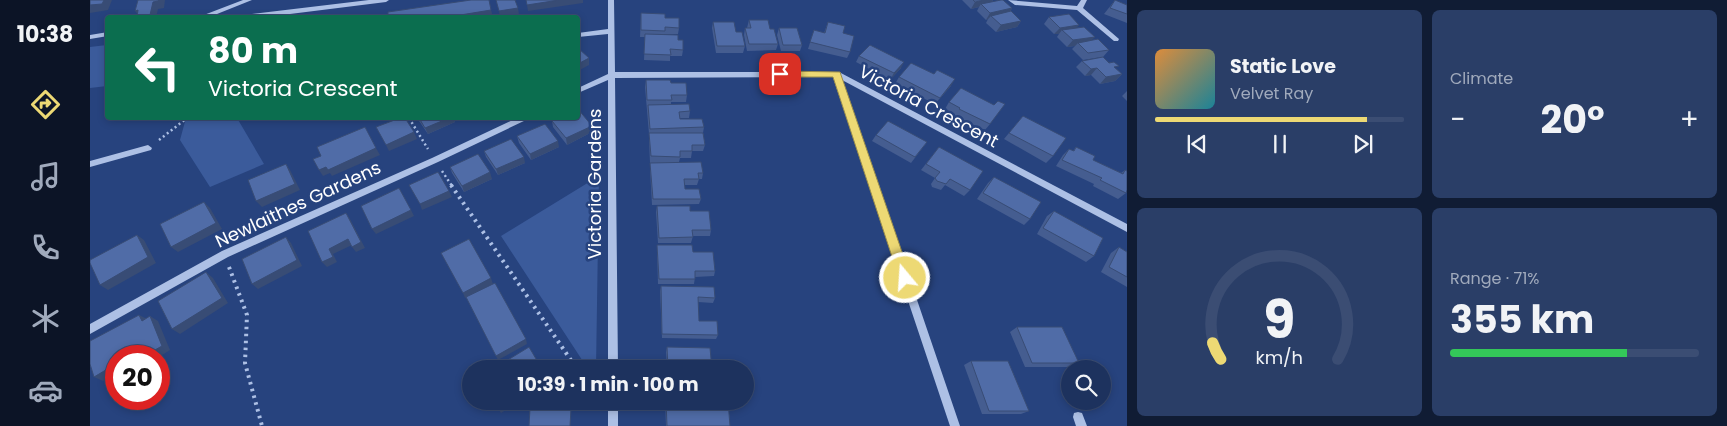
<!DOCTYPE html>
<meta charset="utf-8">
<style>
body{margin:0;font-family:Poppins,sans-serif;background:#2a3e67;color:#f1f3f6;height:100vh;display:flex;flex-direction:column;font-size:19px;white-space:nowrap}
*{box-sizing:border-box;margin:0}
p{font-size:16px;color:#a0aabc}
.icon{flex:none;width:28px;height:28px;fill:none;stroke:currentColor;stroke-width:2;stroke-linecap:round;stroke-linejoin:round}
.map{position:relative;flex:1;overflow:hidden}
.sheet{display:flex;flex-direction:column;gap:10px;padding:10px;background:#101c34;width:600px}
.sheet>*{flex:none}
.hud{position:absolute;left:15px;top:15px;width:475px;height:105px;border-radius:5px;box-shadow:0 2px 8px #0003,0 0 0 1px #3b4d73;background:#0b6e4f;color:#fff;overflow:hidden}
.tools{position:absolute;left:971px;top:360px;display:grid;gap:10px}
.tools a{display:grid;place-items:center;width:50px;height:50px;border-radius:50%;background:#1d325e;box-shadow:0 2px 8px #0003,0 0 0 1px #3b4d73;font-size:25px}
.speed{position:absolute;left:15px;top:345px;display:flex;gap:10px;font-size:25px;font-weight:700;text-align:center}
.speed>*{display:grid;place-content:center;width:65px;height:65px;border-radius:50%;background:#1d325e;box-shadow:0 2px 8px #0003,0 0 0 1px #3b4d73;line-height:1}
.speed .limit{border:8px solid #d22;background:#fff;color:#111}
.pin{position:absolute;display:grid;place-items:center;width:42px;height:42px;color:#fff;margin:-21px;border-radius:10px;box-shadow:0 2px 8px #0006}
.me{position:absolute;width:55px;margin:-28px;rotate:342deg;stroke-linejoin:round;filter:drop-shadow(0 0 4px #0008)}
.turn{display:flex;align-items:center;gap:18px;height:105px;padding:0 20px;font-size:22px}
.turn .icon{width:65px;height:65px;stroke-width:2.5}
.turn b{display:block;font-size:35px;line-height:42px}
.big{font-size:38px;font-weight:700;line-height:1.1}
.sheet .widget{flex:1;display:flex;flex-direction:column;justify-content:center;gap:8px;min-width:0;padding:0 18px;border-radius:8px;background:#2a3e67}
.sheet .dial{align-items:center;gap:0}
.dial svg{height:130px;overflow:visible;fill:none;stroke:#3b4d73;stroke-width:7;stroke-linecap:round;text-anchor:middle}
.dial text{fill:#f1f3f6;stroke:none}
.song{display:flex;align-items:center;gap:15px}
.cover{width:60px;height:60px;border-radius:8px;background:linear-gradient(135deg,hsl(30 70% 55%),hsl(190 70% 35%))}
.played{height:5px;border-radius:2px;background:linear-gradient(90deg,#edd974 85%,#3b4d73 85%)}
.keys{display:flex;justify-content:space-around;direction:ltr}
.heat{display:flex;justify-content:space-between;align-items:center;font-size:28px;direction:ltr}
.charge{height:8px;border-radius:4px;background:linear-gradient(90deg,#34c759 71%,#3b4d73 0)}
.sheet .tiles{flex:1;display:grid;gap:10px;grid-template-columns:repeat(2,1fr)}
.trip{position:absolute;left:372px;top:360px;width:292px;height:50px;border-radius:25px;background:#1d325e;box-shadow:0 2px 8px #0003,0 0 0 1px #3b4d73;font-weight:700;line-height:50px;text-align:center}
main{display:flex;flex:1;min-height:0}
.dock{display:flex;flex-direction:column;width:90px;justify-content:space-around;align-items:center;background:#0c1426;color:#a0aabc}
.dock .icon{width:35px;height:35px}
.dock .selected{color:#edd974}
.dock b{font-size:22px;color:#f1f3f6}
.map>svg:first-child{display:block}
.green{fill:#3b5b9b}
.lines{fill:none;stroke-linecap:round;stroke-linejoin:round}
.path-far1{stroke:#adc0e5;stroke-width:2.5;stroke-dasharray:2 3;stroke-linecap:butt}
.path{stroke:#adc0e5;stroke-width:4;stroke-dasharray:2.5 4.5;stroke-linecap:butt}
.minor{fill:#adc0e5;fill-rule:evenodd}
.wall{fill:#455d90}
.shaded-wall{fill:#384c75}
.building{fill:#506ca7;stroke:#384c75}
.route{fill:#edd974;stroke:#9a8d4b}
.labels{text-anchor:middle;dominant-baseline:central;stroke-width:5;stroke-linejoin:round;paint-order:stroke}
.street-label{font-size:18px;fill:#fff;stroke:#27437e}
</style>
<main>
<nav class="dock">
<b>10:38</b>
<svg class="icon selected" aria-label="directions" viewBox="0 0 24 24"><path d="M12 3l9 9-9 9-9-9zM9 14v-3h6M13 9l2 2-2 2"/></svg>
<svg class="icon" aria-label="music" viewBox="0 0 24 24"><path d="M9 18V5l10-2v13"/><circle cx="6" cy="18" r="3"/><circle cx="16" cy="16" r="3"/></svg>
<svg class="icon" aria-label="phone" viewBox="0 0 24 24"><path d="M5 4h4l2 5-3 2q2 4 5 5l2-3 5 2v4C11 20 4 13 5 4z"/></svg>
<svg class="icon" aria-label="climate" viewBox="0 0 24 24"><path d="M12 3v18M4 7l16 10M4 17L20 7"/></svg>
<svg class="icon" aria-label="car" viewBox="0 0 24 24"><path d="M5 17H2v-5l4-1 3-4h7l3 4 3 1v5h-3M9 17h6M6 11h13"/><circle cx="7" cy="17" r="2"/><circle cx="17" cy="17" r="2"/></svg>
</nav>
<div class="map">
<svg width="1037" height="426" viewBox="0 0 1037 426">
<rect width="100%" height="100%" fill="#27437e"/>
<path class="green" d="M17,45V86L0,88V47Z
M96,118H147L174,164L120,187L90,140Z
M509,176L506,369H498L411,236Z"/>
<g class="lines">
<path class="path-far1" d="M319,118L338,149
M69,140L97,118
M352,171L362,186"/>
<path class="path" d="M361,185L487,369
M139,267L157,315L155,363L172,426"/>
<path class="minor" d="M153,0H162L117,18H106Z
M279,0H299L296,2L168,18H143L146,16Z
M518,0H524L525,72H749L1037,224V232L752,80L870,426H860L743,77L525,78L528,369H518V80L488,93V88L518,74V34L488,37V33L518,29Z
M918,0L987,6L991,0H997L993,8L1029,39L1028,41H1024L987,10L925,5Z
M18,32V36L0,39V35Z
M427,118H437L436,120L348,162L138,257L0,334V324L132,251L342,158Z
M58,145L62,148L61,150L0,167V161Z
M518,401H528V426H518Z
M988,412L992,413L997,426H986L983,417L984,413Z"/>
</g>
<path class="wall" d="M872,0H903L902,2L922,8L920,12L931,21L927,27L906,32L896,23L898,19L896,20L887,11L889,7L881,9Z
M1025,0L1037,5V23L1014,14Z
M551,13L575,18L589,28L588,34H574V35L588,40L593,50L592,56H580V61L554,60L555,37H550Z
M959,17L987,28L1001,40L1019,50L1013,57L1032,74L1025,81L1010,84L1001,75L995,76L986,67L992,61L1012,57L993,60L982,49L985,46L977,47L967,37L969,34H964L954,24Z
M659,20L680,29L688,44L686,50L657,51L654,35L655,28H657Z
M623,22L646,32L655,46L653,53H626L622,28Z
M738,22L753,33L760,52L757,58L718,49L724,30L734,33Z
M689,28L712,45L710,51H691L687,35Z
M769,56L811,68L800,80L766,62Z
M809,77L861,86L845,104L805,84Z
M556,80L581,83L597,95L596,102H581V104L600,111L599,118H590V119L614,127L613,133L615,145L613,151H602L601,158H590L589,162L613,173L612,179H609L607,185H595V189L611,199L609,204L562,205L560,169V163L559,140V134L555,87Z
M1037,91V101L1032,96Z
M859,102L900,124L895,130L864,116L865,114L855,109Z
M933,116L963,156L956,163L914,139Z
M327,118H363L365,122L338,134Z
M462,121L502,126V132L477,145L463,127Z
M786,135L837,142L821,163L782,141Z
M427,136L469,147L441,160L429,143Z
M849,147L880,190L874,196L855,185L851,190L842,187L841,184L845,178L831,170Z
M986,147L1003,160L1031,173L1035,170L1036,193L1028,199L1003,186L1004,184L966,166L973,155L979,149L983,151Z
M394,151L435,163L408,175L396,157Z
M360,167L402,179L374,192L362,173Z
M904,177L940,219L934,225L887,199L898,183Z
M567,206L600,211L621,230L620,236H603L601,243H568L566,212Z
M964,211L1004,256L996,262L947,234L957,216Z
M567,245L603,252L625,271L624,276L605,277L604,284H568L567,250Z
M1029,247L1037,252V287L1011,272L1021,253Z
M571,286L625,298L623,303L608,302L609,321L628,335L626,339L572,338L570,291Z
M927,327L989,363L980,367H935L920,332Z
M577,347L622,369H577L576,352Z
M881,361L939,411L931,414H892L874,365Z
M575,401H638L640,426H576Z"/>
<path class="shaded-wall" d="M14,0H22L18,10L0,13V5Z
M69,0H75L74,8L68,9L66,18H47V17L49,16L45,11L48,10Z
M469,0H493V3L438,11L437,5Z
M894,0H903L900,5L891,4L889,7L881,9L885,2Z
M428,8L429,15L410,18L409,11Z
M922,8L918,15L901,16L898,19L896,20L900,13Z
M401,10L403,17L398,18H352Z
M931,21L927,27L906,32L911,25Z
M989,25L984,31L972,30L969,34H964L970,28Z
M1005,37L999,43H988L985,46L977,47L983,40Z
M499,58V65L488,71V64Z
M814,62L811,68L800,80L804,73Z
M1007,68L1001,75L995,76L1001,69Z
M1032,74L1025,81L1010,84L1016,77Z
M865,79L861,86L845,104L850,98Z
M359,118H363L365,122L338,134L335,128Z
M502,126V132L477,145L476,138Z
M324,132L327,139L299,151L296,145Z
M468,141L469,147L441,160L440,154Z
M286,148L290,155L242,176L240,173L233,176L229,170Z
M434,157L435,163L408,175L406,169Z
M196,164L200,170L210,190L172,207L166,201Z
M400,172L402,179L374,192L372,186Z
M359,191L362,197L332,210L330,204Z
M114,202L120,208L132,229L88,252L81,247Z
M321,210L324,216L286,234L282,229Z
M256,213L260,219L275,248L266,252L262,247Z
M47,235L54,240L66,263L18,290L10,285Z
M196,237L201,243L212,266L168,289L162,284Z
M258,239L262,245L243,254L247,262L237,267L232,262L239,249Z
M116,272L123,278L138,303L90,334L82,329Z
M401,278L403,284L375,298L373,293Z
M49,315L57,319L52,321Z
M60,316L68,321L80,350L69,357V356H57Z
M436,339L437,344L408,360L406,356Z
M26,364V374L13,381L4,377Z
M423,401H430L411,413L409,410Z"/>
<path class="building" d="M0,0H14L12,4L0,5Z
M48,0H69L68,1L63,2L60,15L47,17L48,10L45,11Z
M381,0H399L401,10L352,18H298V12Z
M406,0H425L428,8L409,11Z
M436,0H469L437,5Z
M883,0H894L885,2Z
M911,0H913L922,8L900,13L891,4Z
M1025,0L1037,5V14L1020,8Z
M921,11L931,21L911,25L901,16Z
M551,13L575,14V18H589V28L575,27V31L551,30Z
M979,14L989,25L970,28L959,17Z
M659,20H678L680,29H684L688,44H659L655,28H661Z
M623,22H644L646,32H652L655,46H627Z
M738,22L755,26L753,33L764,36L760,52L720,42L724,30L735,33Z
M994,27L1005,37L983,40L972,30Z
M689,28H707L712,45H693Z
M555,34L588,35V40H593V50L580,49L581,55L554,54Z
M1008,39L1019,50L998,53L988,43Z
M780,45L814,62L804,73L769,56Z
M488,48L499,58L488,64Z
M1013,57L1019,63L1024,62L1029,66L1024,67L1032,74L1016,77L1007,68L1001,69L992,61Z
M821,63L844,74L847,70L865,79L850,98L809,77Z
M556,80H580L581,83H596L597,95H581L582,100H557Z
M871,88L904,105L908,101L915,104L900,124L869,109L870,108L859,102Z
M599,104L600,111L589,112L590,119H612L614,127L560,129L558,105Z
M488,109L502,126L476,138L462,121L469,118H488Z
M933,116L976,138L963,156L919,133Z
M310,118H315L324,132L296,145L286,127Z
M329,118H359L335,128Z
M798,121L837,142L825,157L786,135Z
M455,124L468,141L440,154L427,136Z
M275,127L286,148L238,170L236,167L229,170L223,159L231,156L227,147Z
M559,133H613L615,145H602V151H590V157L561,156Z
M421,139L434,157L406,169L394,151Z
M849,147L893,171L880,190L860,179L856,184L847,181L845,178L850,172L836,164Z
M986,147L1005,156L1003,160L1033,174L1035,170L1037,171V190L1036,193L1010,180L1012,178L972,160L979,149L984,151Z
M388,154L400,172L372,186L360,167Z
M611,162L613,173H608L609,179H594L595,189H609L611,199H563L560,163Z
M196,164L205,184L166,201L158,180Z
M348,172L359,191L330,204L319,185Z
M904,177L951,202L940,219L893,193Z
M309,188L321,210L282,229L271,206Z
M114,202L126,223L81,247L70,224Z
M567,206H600V211H619L621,230H602L603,237L569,238Z
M964,211L1013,238L1004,256L953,228Z
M256,213L271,242L262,247L258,239L239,249L243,257L232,262L218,231Z
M47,235L58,257L10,285L0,263V260Z
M196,237L207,260L162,284L152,259Z
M379,239L401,278L373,293L351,253Z
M567,245H602L603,252H623L625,271H605V279H569Z
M1029,247L1037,252V277L1019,267Z
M116,272L132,298L82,329L68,301Z
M405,283L436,339L406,356L376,297Z
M571,286L624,287L625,298L608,297L609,321H627L628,335L572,334Z
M49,315L52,321L60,316L72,346L56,355L57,356H26V364L4,377L0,364V341Z
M927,327H972L989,363H942Z
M439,347L452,369H403Z
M577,347L620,348L622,369H578Z
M881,361H918L939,411H899Z
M404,401H423L409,410Z
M576,401H638L640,426H577Z
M440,408L481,409L480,426H439Z"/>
<path class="route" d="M690,71L750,72L821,278L819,282L815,283L810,282L809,278L743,77H687V72Z"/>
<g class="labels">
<g class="street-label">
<text transform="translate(839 106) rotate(28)">Victoria Crescent</text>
<text transform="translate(504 184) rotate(-90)">Victoria Gardens</text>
<text transform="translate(208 204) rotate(-25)">Newlaithes Gardens</text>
</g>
</g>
</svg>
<div class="tools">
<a><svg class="icon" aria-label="search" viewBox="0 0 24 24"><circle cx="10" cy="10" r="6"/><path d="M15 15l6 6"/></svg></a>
</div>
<div class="speed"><div class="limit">20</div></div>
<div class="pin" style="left:690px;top:74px;background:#d93025"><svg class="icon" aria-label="arrive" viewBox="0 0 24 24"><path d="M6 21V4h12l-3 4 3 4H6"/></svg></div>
<svg class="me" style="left:815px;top:278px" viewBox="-20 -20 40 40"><circle r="17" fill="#edd974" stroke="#fff" stroke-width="3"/><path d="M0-11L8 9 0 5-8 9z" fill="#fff"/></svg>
<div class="trip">10:39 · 1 min · 100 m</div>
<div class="hud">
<div class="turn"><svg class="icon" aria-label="left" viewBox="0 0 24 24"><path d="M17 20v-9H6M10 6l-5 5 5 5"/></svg><div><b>80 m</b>Victoria Crescent</div></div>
</div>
</div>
<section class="sheet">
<div class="tiles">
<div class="widget">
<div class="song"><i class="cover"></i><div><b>Static Love</b><p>Velvet Ray</p></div></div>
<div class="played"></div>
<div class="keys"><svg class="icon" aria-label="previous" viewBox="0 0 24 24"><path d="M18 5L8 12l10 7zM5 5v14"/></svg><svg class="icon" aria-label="pause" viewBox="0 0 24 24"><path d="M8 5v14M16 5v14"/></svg><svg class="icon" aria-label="next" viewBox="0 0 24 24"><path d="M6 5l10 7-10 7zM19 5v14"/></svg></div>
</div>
<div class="widget"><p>Climate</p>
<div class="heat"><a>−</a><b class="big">20°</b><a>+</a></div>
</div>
<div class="widget dial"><svg viewBox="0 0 100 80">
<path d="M14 69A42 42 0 1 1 86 69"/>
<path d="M14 69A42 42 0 0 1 9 59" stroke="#edd974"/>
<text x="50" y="56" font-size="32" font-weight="700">9</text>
<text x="50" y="72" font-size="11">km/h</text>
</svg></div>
<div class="widget"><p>Range · 71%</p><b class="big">355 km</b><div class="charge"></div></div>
</div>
</section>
</main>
